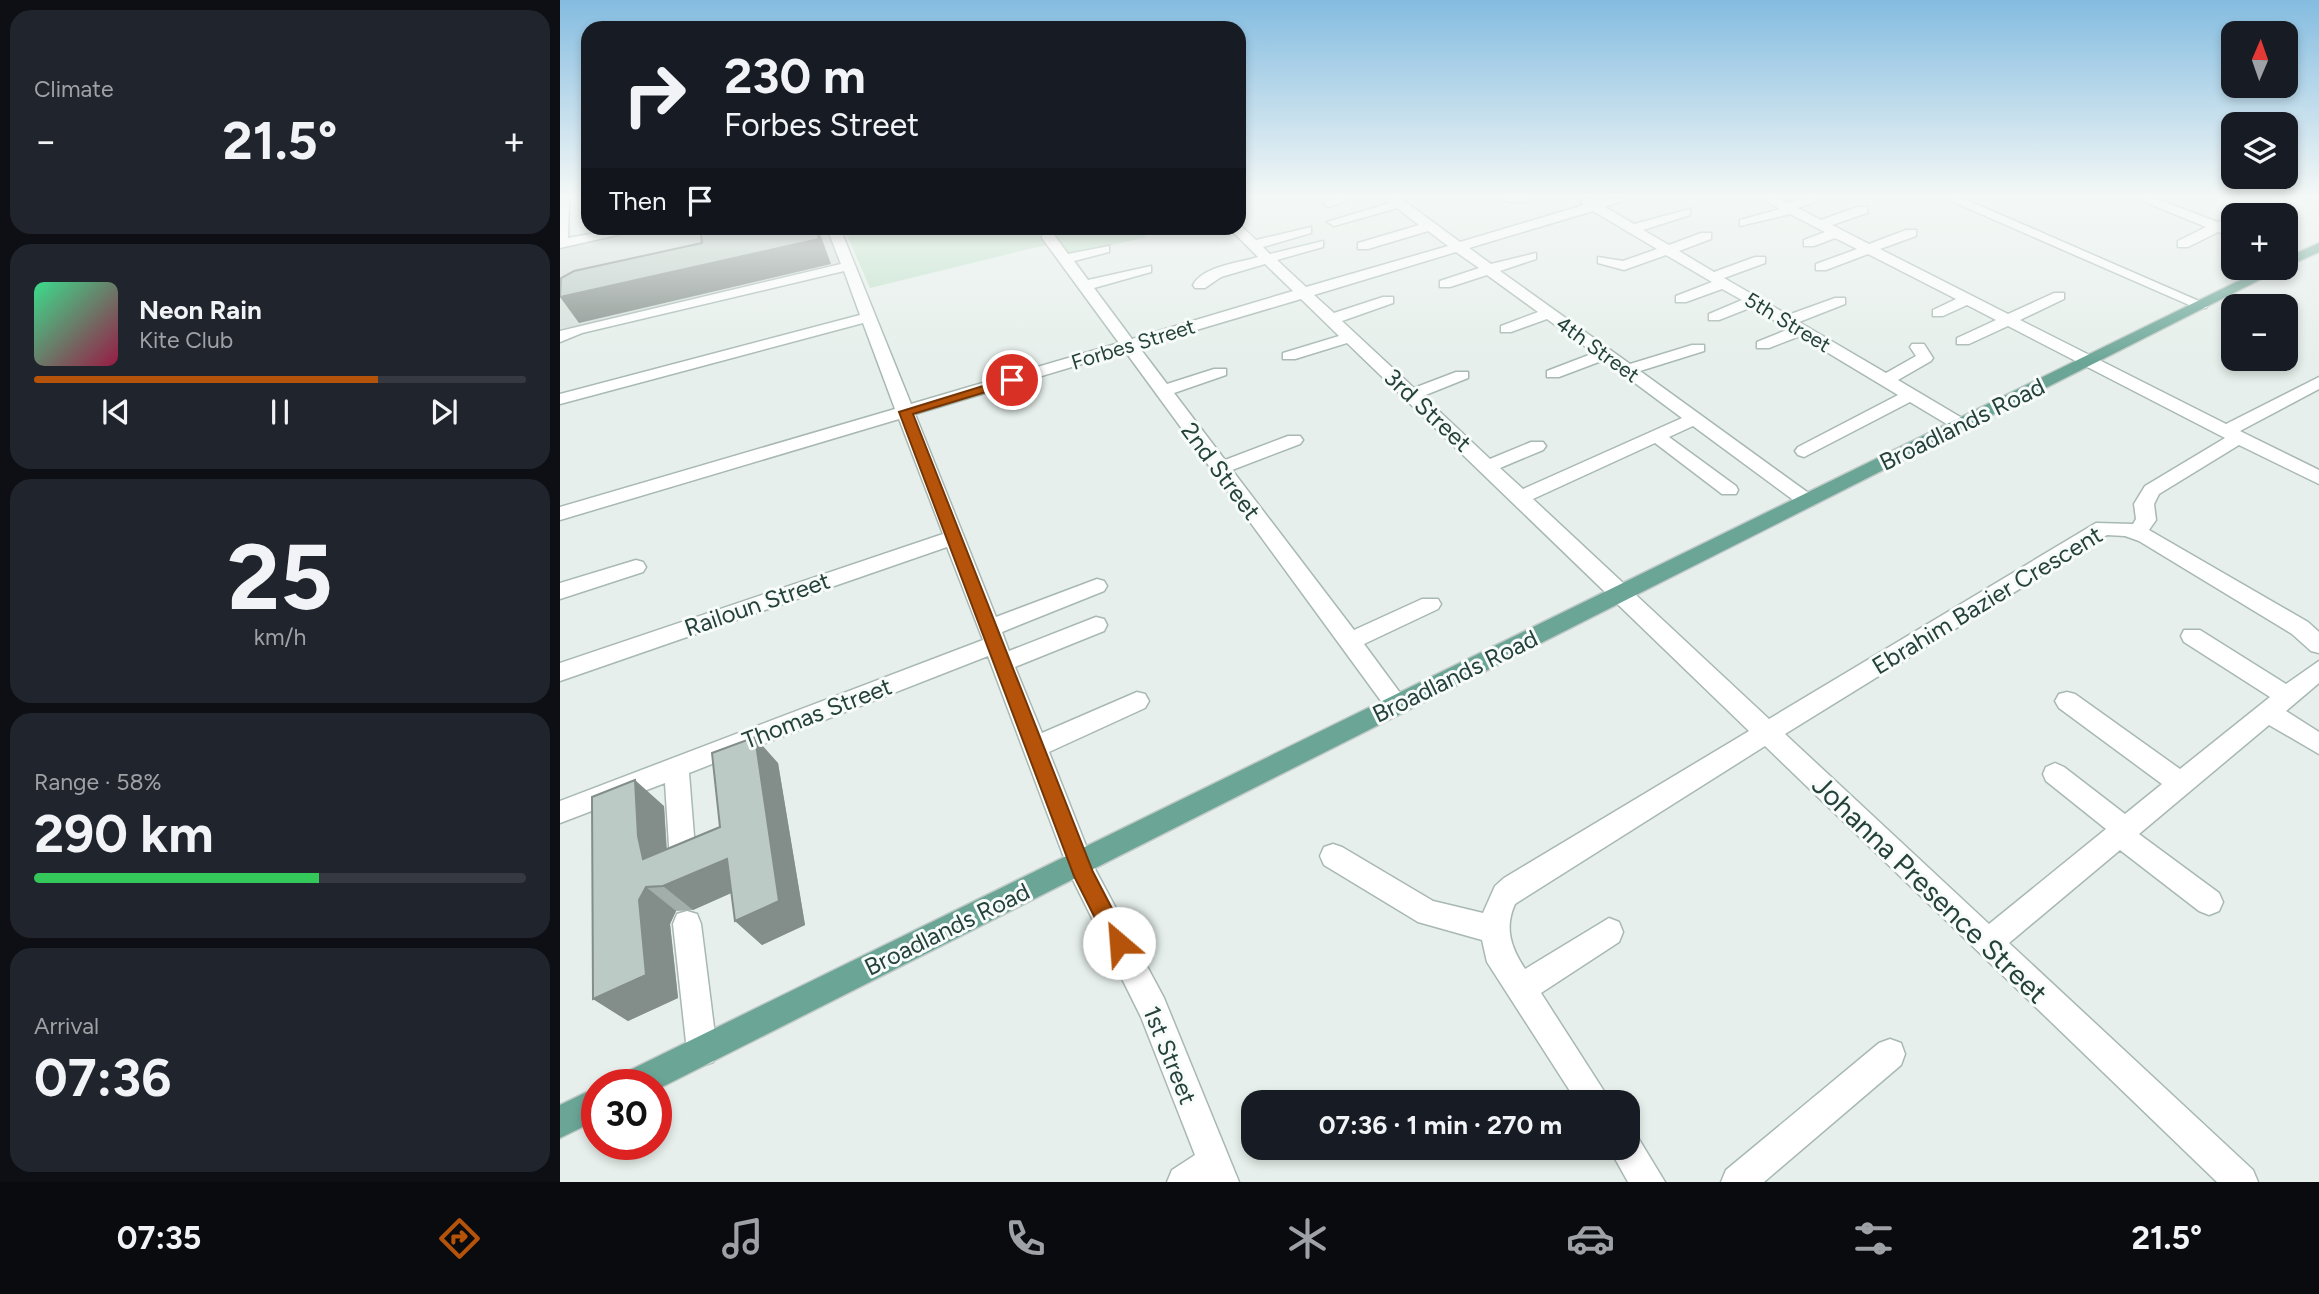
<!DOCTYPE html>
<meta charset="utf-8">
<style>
body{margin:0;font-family:Figtree,sans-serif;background:#20242c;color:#f1f3f6;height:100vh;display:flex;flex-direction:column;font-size:26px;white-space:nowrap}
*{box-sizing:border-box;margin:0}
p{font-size:23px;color:#9ea1a6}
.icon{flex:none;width:38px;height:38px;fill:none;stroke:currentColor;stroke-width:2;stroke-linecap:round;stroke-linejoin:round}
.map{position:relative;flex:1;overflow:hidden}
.details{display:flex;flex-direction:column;gap:10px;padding:10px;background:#0d0f14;width:560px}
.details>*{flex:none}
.guide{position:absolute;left:21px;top:21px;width:665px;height:214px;border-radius:21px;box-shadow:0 4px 10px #0003;background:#171b24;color:#f1f3f6;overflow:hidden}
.needle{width:46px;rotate:2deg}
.buttons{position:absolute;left:1661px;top:21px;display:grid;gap:14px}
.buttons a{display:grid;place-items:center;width:77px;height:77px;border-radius:14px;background:#171b24;box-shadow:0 4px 10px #0003;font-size:35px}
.speed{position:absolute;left:21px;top:1069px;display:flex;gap:14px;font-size:35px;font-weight:700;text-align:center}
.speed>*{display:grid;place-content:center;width:91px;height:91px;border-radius:50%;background:#171b24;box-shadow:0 4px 10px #0003;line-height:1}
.speed .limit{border:10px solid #d22;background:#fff;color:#111}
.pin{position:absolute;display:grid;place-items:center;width:60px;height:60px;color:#fff;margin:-30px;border:4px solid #fff;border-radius:50%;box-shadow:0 2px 7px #0007}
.me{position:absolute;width:77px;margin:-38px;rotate:333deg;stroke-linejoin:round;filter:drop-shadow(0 0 5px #0008)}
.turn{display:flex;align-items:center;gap:24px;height:147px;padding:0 28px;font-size:32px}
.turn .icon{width:91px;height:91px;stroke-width:2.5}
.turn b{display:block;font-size:49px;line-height:60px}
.then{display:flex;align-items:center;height:66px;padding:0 28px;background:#0003;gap:14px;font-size:26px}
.big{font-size:52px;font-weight:700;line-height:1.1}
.details .card{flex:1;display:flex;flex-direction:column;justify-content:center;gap:10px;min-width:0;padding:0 24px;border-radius:21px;background:#20242c}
.details .dial{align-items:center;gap:0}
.dial b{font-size:91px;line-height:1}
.song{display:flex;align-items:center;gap:21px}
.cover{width:84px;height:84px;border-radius:10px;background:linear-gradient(135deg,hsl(150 70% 55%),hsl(340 70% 35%))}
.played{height:7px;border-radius:4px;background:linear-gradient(90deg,#b45309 70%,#363941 70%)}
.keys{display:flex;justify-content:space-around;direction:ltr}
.heat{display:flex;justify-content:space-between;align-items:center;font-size:38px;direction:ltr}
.charge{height:10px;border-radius:5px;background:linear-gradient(90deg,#34c759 58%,#363941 0)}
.trip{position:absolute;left:681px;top:1090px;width:399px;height:70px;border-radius:21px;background:#171b24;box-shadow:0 4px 10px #0003;font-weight:700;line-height:70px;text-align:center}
.tab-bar{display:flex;height:112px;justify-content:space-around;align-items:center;background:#090b0e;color:#9ea1a6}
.tab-bar .icon{width:49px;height:49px}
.tab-bar .on{color:#b45309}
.tab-bar b{font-size:32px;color:#f1f3f6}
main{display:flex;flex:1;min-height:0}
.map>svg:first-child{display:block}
.built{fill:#d4dfda}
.green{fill:#bfe0c8}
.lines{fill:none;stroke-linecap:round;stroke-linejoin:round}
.minor-casing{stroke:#a8b8b2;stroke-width:3}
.major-casing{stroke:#c2cac8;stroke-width:3}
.minor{fill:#fff;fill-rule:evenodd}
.major{fill:#6aa596;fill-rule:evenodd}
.wall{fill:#a1aea9}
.shaded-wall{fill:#838d89}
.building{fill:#bbcac4;stroke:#838d89;stroke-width:2}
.route{fill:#b45309;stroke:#753606;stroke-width:2}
.labels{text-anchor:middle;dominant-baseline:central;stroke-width:6;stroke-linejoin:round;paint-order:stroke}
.far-street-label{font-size:21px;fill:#24423a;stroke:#f7fbf9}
.street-label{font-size:24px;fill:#24423a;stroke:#f7fbf9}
.near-street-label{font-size:28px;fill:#24423a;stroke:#f7fbf9}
</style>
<main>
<section class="details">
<div class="card"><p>Climate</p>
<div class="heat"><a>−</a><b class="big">21.5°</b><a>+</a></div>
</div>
<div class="card">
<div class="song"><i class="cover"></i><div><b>Neon Rain</b><p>Kite Club</p></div></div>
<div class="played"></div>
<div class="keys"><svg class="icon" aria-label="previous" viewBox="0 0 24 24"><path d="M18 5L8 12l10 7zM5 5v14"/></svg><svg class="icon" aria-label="pause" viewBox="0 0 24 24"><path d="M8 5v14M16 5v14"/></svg><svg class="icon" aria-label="next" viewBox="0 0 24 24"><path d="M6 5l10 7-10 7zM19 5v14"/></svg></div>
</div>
<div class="card dial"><b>25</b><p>km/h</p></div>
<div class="card"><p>Range · 58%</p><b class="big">290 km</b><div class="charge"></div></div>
<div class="card"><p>Arrival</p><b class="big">07:36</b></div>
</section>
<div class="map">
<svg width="1759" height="1182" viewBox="0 0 1759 1182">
<rect width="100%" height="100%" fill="#e6efeb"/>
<path class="built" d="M80,228H273L288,266L0,333V244Z"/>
<path class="green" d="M284,228H577L586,237L508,255L498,242L310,288Z"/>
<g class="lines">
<g class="minor-casing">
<path id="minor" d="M0,197H9L8,238L63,228H88L0,248Z
M774,197H795L769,207L763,203Z
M824,197H839L900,242L1024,205L1021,202L1027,198C1040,203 1057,197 1072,197L1045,207L1074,224L1130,209V215L1083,230L1109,245L1141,233H1151V239L1119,251L1154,272L1195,257H1205V263L1164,278L1228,315L1275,298H1285V304L1239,322L1326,373L1356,356L1350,347L1352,344H1364L1373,358L1371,361L1338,380L1407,421L1410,425L1407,429H1395L1350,402L1244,457L1238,455L1235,451L1238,447L1338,395L1240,336L1209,348H1197V342L1229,329L1192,307L1159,320H1149V314L1182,300L1162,289L1126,302H1116V296L1152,282L1106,255L1064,270L1038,263V257L1063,261L1097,249L1033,211L909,248L931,264L976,253V259L940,271L1070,364L1132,345H1144V351L1080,371L1254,497L1257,501L1254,505H1240L1133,426L1109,437L1176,486L1178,490L1176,494H1162L1095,443L973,499L1209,719L1536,523L1573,524L1576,519L1574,504L1585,486L1665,438L1448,326L1409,344H1397V338L1436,320L1407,305L1383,316H1373V310L1396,299L1308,254L1266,270H1256V264L1297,249L1275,238L1254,246H1244V240L1265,232L1230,214L1180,226V220L1220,209L1200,197H1217L1228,203L1247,197H1267L1238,208L1261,220L1297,207H1307V213L1272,225L1309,244L1346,230H1356V236L1320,249L1448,314L1494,293H1504V299L1460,320L1666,424L1759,377V389L1680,431L1759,470V484L1679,445L1599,494L1594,504L1596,520L1589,530L1748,622L1759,632V653L1751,651L1732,634L1579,541L1565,536L1547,535L1225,734L1429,924L1546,829L1486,781L1483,774L1486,767L1495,763L1504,767L1565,814L1602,784L1499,708L1495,701L1499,694L1507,692L1515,694L1620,769L1710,697L1624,642L1621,636L1624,630H1640L1726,684L1759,661V683L1726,711L1759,732V754L1709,725L1579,834L1659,893L1663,902L1659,911L1649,915L1639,911L1560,850L1449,943L1693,1170L1698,1182H1657L1205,746L955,904C944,928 951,948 965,969L1049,918L1059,922L1063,932L1059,942L981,993L1051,1102H1017L927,962L922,940L858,922L764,865L760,856L764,847L773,844L782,847L873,901L923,913L935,886L944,878L1189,731L787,343L735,359H723V353L779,336L741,299L579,347L607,384L654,369H666V375L614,393L665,460L728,436H740L743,440L740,444L672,470L794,630L862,599H878L881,604L878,609L804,644L849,705L845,712L837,714L829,712L565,351L355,414L436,617L537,579L544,581L547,586L544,591L442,632L449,651L536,617L544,619L547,625L544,631L455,667L482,733L577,692L585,694L589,701L585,708L489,752L536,871L604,998L679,1182H607L612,1170L635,1155L581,1017L511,876L428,656L129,773L136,861L132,870L123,873L114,870L110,861L105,783L0,823V801L423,640L387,547L0,681V663L383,534L339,419L0,520V507L335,409L303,323L0,404V394L300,315L284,271L22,333L0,342V331L281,264L267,228H280L351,404L559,343L482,238V232H492L508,254L549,246V252L514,261L528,280L591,266V272L534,288L572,339L733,291L705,264L661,277L645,288H635L633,285C643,266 679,263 698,257L669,228L680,225L696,240L751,227V233L703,247L710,254L763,241V247L717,260L746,287L888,246L868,231L808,249H798V243L859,225L837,208L774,226L767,222L830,203ZM896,252L919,268L880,281V287H890L927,275L978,312L941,326V332H951L987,319L1034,353L987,371V377H999L1044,360L1122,418L963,489L940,468L983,450L986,446L983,442H971L930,459L863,396L908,378V372H896L854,388L782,321L833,303V297H823L774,313L754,295Z
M940,197H978C969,203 947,205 940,197Z
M1382,197H1400L1648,305L1646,308H1636Z
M1573,197H1592L1657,222L1670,220L1672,223L1668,227L1673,228V237L1658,232L1628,247H1618V241L1646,227Z
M76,560L83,562L86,567L83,572L0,599V583Z
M127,911L137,914L141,924L157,1051L153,1062L142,1066L131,1062L127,1051L113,924L117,914Z
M1330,1039L1341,1043L1345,1054L1341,1065L1204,1182H1161L1166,1170L1319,1043Z
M1068,1133L1077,1136L1105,1182H1068L1049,1148H1068Z"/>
</g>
<g class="major-casing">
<path id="major" d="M1759,243V252L1726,267V258Z
M1705,268H1723L96,1090V1085H57L62,1074Z
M37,1087V1120L0,1138V1105Z"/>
</g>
<use href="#minor" class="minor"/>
<use href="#major" class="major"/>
</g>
<path class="wall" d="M218,763L245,925L202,945L175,921L171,893L133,910L116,911L110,924L118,998L68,1021L33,999L104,806L107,849L160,827Z"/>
<path class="shaded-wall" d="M255,228H258L271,264L19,323L0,297Z
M195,737L218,763L245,925L202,945L175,921Z
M75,780L104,806L107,861L167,859L194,883L133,910L103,886L83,859L78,836Z
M86,887L116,911L110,924L118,998L68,1021L33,999Z"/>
<path class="building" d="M140,228H255L259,239L0,297L1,278L14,271L142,243Z
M195,737L219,901L175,921L167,859L103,886L86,887L79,900L86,975L33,999L32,797L75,780L78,836L83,859L160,827L152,753Z"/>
<linearGradient id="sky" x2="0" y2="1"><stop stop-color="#84bce0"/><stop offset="0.54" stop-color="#f4f8f6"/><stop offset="1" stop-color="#f4f8f6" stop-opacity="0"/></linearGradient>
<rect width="1759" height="363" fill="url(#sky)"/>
<path class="route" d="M452,377L458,380L456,383L353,414L533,872L570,943L566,950L559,953L551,950L514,876L339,412Z"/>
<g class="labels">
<g class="far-street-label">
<text transform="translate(1228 322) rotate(31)">5th Street</text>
<text transform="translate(573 344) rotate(-17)">Forbes Street</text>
<text transform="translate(1038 349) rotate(36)">4th Street</text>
</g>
<g class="street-label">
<text transform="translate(868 410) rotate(43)">3rd Street</text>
<text transform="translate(1402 424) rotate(-26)">Broadlands Road</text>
<text transform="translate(661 471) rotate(53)">2nd Street</text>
<text transform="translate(1427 600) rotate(-31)">Ebrahim Bazier Crescent</text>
<text transform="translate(197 604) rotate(-19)">Railoun Street</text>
<text transform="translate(895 676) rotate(-26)">Broadlands Road</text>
<text transform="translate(257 713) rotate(-21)">Thomas Street</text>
<text transform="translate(387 929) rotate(-26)">Broadlands Road</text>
<text transform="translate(610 1055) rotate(68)">1st Street</text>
</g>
<g class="near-street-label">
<text transform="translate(1370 889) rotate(44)">Johanna Presence Street</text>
</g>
</g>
</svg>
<div class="buttons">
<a><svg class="needle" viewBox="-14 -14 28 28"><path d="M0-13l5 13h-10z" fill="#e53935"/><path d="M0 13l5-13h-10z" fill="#9ea1a6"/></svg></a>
<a><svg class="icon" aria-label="layers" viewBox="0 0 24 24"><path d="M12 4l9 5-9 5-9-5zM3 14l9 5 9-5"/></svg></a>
<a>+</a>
<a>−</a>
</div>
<div class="speed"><div class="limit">30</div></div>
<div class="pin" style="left:452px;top:380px;background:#d93025"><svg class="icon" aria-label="arrive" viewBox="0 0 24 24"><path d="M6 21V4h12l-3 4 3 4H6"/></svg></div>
<svg class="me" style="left:559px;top:943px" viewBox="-20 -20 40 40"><circle r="19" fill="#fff"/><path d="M0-13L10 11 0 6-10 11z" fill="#b45309"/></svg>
<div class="trip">07:36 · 1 min · 270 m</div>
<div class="guide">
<div class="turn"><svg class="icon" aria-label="right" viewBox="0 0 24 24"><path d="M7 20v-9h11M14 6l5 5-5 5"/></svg><div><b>230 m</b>Forbes Street</div></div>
<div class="then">Then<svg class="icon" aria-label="arrive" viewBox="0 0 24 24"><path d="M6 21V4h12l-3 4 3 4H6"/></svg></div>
</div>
</div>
</main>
<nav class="tab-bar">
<b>07:35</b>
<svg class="icon on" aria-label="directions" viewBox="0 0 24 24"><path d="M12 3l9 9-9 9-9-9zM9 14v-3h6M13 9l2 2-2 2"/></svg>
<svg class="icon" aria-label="music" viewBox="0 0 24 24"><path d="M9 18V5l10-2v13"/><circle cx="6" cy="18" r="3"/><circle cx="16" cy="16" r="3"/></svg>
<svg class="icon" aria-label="phone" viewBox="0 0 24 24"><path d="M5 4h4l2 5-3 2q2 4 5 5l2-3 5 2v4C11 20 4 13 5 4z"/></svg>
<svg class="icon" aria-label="climate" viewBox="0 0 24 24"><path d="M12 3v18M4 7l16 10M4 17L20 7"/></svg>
<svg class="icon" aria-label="car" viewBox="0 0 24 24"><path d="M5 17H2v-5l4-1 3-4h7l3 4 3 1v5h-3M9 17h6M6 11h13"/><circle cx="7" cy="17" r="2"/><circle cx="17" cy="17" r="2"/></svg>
<svg class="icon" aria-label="filters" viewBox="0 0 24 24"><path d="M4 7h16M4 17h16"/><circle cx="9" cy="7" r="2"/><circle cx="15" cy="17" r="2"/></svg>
<b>21.5°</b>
</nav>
